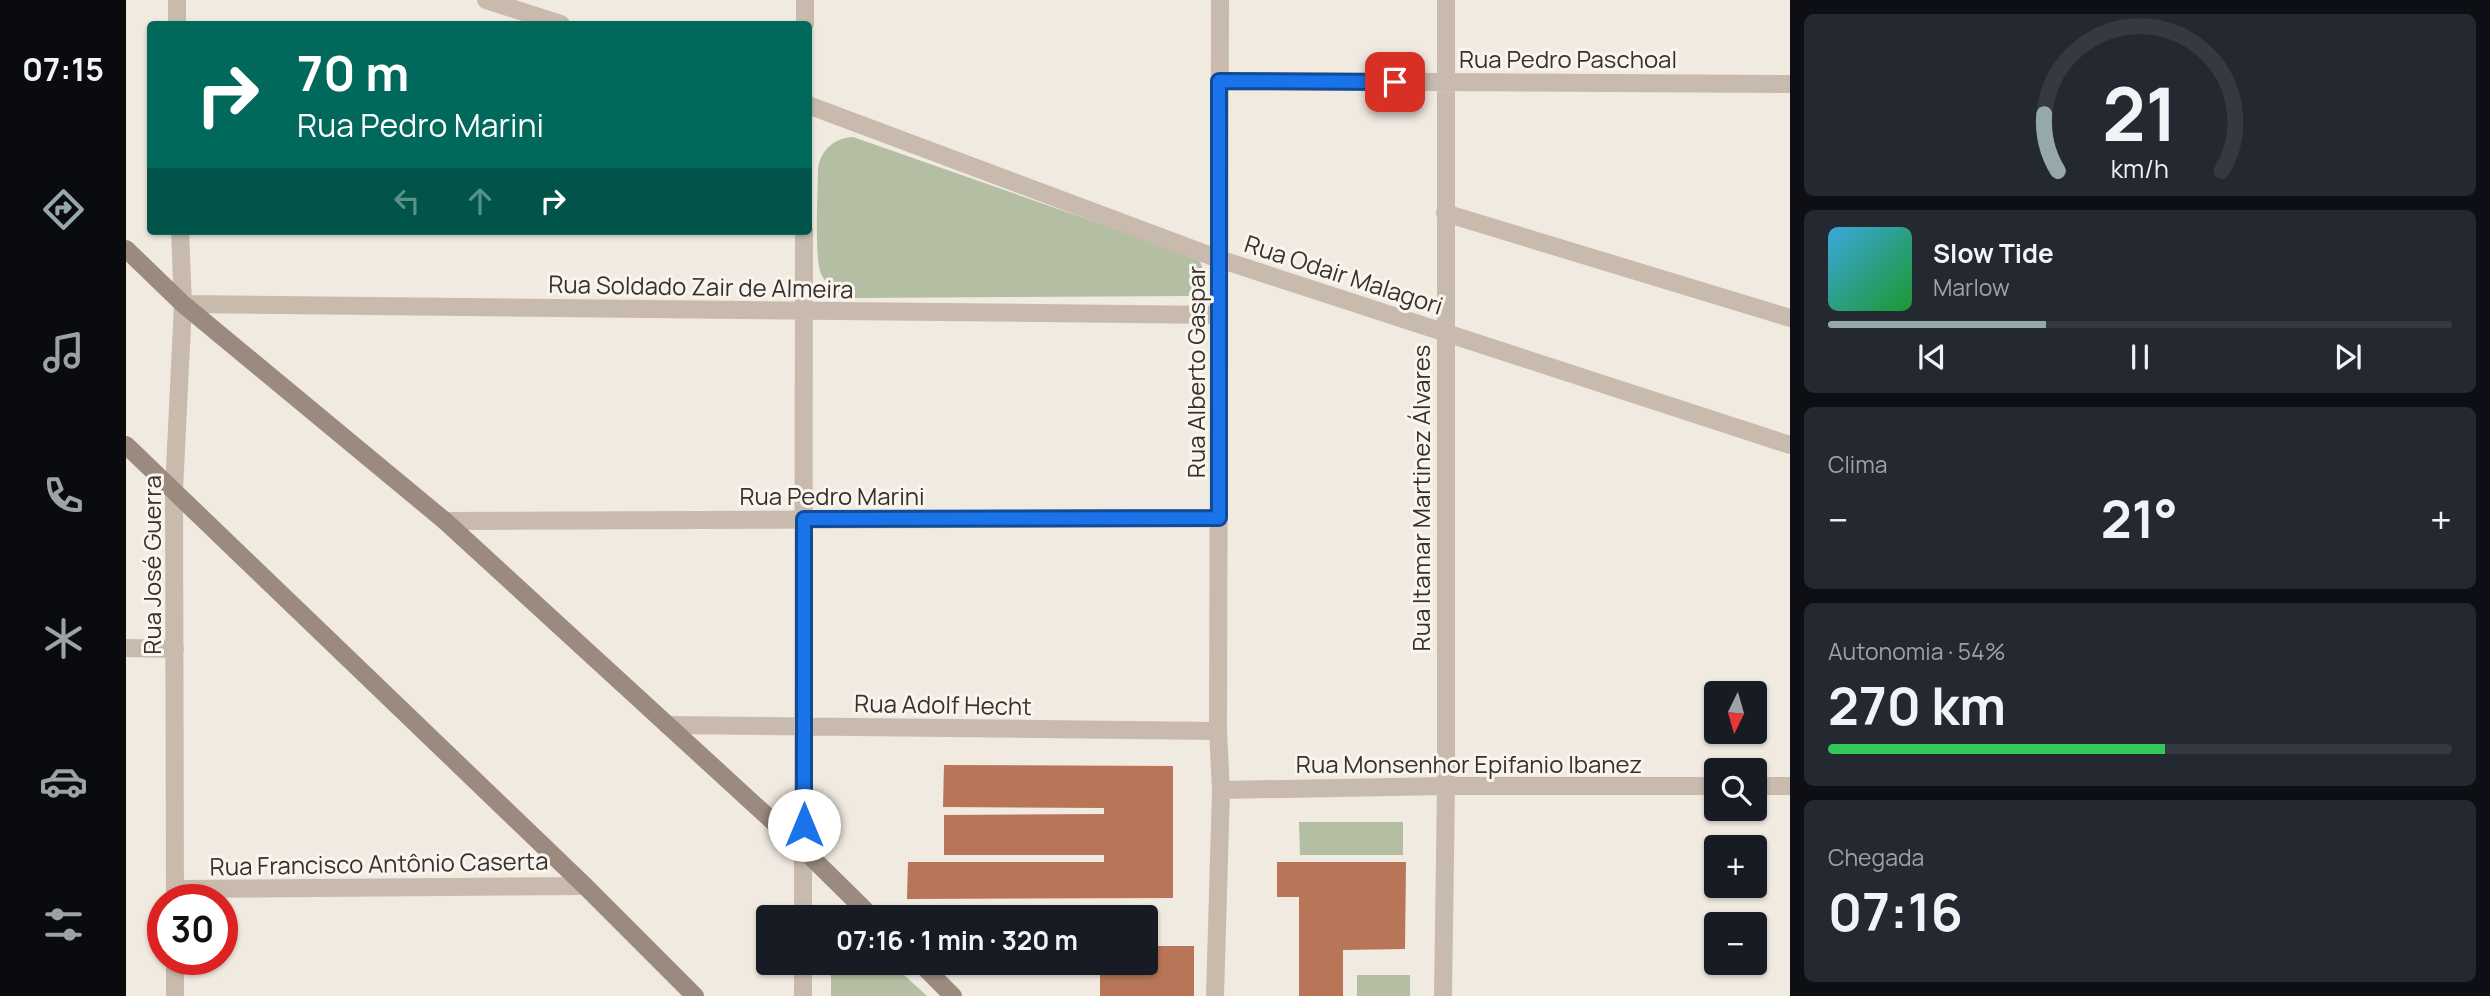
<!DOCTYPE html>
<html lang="pt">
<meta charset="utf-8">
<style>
body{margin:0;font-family:Manrope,sans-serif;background:#242831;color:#f1f3f6;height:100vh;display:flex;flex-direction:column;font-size:26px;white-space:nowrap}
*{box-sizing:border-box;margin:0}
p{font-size:23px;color:#9ea1a6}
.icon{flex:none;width:38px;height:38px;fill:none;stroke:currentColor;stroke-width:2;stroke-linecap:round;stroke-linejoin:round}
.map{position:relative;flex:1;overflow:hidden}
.panel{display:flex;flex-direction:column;gap:14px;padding:14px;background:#0d0f14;width:700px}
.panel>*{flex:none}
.top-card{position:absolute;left:21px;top:21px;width:665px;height:214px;border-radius:7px;box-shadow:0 2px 5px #0004;background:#00695c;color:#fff;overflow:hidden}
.needle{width:46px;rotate:185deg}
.buttons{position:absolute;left:1578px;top:681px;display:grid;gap:14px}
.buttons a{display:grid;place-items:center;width:63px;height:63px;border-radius:7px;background:#171b24;box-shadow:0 2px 5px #0004;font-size:35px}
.speed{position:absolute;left:21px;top:884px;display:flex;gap:14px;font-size:35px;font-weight:700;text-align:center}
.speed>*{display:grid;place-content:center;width:91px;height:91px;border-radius:50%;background:#171b24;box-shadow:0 2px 5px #0004;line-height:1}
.speed .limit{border:10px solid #d22;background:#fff;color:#111}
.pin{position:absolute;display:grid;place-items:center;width:60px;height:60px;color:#fff;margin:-30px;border-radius:14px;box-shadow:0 4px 10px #0006}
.me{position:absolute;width:77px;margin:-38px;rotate:0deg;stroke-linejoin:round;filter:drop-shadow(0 0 5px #0008)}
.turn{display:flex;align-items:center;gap:24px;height:147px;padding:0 35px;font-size:32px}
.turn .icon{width:91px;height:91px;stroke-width:2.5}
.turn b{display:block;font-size:49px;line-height:60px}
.lanes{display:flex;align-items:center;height:66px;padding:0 35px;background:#0003;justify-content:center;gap:35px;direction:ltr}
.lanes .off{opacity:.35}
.big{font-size:52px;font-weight:700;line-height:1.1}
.panel .card{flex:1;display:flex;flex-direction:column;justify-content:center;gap:10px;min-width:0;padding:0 24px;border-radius:10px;background:#242831}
.panel .dial{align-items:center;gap:0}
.dial svg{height:182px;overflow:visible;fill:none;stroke:#363941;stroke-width:7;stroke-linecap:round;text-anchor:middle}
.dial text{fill:#f1f3f6;stroke:none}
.song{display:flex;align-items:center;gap:21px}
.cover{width:84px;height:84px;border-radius:10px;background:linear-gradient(135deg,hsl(200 70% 55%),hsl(130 70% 35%))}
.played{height:7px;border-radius:4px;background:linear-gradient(90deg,#95a9ad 35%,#363941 35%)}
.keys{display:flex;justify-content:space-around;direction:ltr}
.heat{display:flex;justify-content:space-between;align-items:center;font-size:38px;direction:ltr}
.charge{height:10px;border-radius:5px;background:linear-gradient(90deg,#34c759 54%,#363941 0)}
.trip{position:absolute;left:630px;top:905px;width:402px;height:70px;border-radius:7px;background:#171b24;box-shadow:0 2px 5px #0004;font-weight:700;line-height:70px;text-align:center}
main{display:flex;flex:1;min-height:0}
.dock{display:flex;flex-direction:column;width:126px;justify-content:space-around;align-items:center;background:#090b0e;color:#9ea1a6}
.dock .icon{width:49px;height:49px}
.dock .active{color:#95a9ad}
.dock b{font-size:32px;color:#f1f3f6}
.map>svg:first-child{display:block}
.green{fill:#b3bea2}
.building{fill:#b87557}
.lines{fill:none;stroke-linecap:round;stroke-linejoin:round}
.street{stroke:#c8bbae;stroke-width:18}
.secondary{stroke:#9b8b7f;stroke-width:18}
.route-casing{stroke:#114b97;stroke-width:18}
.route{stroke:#1a73e8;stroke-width:12}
.labels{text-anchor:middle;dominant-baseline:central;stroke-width:6;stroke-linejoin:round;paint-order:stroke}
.street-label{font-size:24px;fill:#37302b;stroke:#f9f4ed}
</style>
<main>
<nav class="dock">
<b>07:15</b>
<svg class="icon active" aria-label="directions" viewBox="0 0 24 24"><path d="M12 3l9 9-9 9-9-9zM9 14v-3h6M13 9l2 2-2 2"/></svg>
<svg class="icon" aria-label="music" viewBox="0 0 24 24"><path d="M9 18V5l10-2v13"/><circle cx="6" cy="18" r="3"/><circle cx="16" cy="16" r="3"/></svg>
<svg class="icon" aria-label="phone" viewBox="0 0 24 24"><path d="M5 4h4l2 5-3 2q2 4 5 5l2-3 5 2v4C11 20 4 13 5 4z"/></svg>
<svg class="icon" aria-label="climate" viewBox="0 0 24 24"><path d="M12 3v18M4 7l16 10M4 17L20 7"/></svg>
<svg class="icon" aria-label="car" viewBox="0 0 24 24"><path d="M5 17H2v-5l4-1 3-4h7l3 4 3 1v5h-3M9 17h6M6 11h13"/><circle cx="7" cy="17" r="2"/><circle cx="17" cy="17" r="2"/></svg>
<svg class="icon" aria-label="filters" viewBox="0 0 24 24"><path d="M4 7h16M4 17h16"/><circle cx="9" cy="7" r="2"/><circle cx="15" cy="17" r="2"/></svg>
</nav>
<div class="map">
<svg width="1664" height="996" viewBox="0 0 1664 996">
<rect width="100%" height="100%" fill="#f1eae1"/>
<path class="green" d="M727,137L1072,258C1081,273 1078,285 1065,296L724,298C711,294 701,286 695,274C688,257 692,190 692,168C695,150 708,138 727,137Z
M1173,822H1277V855H1174Z
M705,963H765L801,996H705Z
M1231,975H1284V996H1231Z"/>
<path class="building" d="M818,765L1047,766V898L781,899L782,862H978V855H818V815L978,814V808L817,807Z
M1151,862H1280L1279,949L1217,950V996H1173V897H1151Z
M1020,946H1068V996H974V962H1020Z
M894,962H922L913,971H902Z
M938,962H966L957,971H946Z"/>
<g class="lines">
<path class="street" d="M360,0L435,24
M51,24V0
M679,24V0
M1093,81L1664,84
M682,105L1093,259L1664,445
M1319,213L1664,318
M57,304L1093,315
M319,521L1093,518
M0,648L49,649
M541,725L1092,731
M1629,786H1664
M1095,790L1320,786H1591
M49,889L459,886
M49,900L48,490L57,304L54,231
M677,917L678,231
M49,996V959
M677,996V962
M1089,996L1095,790L1092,731L1094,0
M1317,996L1320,786V0"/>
<path class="secondary" d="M0,249L57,304L319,521L678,850L746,917
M0,445L459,886L569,996
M793,962L827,996"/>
</g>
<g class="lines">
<g class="route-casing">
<path id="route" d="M678,825V519L1093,518V81L1269,82"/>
</g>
<use href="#route" class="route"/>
</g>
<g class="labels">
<g class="street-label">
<text x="1442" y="58">Rua Pedro Paschoal</text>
<text transform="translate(1218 274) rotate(18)">Rua Odair Malagori</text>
<text transform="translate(575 286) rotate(1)">Rua Soldado Zair de Almeira</text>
<text transform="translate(1069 372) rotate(-90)">Rua Alberto Gaspar</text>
<text x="706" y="495">Rua Pedro Marini</text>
<text transform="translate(1294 498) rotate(-90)">Rua Itamar Martinez Álvares</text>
<text transform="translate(25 565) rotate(-90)">Rua José Guerra</text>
<text transform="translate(817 704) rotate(1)">Rua Adolf Hecht</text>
<text x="1343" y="763">Rua Monsenhor Epifanio Ibanez</text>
<text transform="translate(253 863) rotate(-1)">Rua Francisco Antônio Caserta</text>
</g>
</g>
</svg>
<div class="buttons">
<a><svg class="needle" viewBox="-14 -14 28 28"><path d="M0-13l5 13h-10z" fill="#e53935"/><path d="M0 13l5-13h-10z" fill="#9ea1a6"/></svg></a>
<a><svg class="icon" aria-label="search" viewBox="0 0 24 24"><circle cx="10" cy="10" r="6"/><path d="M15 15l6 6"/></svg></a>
<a>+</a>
<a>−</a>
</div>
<div class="speed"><div class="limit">30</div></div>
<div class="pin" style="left:1269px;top:82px;background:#d93025"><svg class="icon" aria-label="arrive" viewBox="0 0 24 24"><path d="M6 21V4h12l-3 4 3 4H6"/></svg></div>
<svg class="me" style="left:678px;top:825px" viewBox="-20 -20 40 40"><circle r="19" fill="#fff"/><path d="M0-13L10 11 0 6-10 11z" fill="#1a73e8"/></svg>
<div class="trip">07:16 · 1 min · 320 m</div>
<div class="top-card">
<div class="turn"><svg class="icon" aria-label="right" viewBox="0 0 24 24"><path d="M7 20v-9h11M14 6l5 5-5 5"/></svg><div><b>70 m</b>Rua Pedro Marini</div></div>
<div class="lanes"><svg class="icon off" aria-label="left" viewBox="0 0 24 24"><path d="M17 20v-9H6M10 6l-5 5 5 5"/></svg><svg class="icon off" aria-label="ahead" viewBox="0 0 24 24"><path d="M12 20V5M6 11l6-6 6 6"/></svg><svg class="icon" aria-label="right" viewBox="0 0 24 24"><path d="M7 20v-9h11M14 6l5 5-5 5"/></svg></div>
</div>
</div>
<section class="panel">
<div class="card dial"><svg viewBox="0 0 100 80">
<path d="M14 69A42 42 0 1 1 86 69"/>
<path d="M14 69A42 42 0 0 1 8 44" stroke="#95a9ad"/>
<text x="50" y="56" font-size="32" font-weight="700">21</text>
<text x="50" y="72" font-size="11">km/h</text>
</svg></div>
<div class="card">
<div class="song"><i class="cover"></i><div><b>Slow Tide</b><p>Marlow</p></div></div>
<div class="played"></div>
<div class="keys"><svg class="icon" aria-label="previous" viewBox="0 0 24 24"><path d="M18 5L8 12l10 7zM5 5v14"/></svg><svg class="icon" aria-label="pause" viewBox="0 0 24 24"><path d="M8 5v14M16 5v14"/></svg><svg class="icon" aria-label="next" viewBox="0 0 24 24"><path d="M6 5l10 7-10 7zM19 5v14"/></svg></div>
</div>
<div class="card"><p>Clima</p>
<div class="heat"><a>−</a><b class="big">21°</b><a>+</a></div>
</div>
<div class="card"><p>Autonomia · 54%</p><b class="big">270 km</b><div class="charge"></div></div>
<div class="card"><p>Chegada</p><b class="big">07:16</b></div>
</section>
</main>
